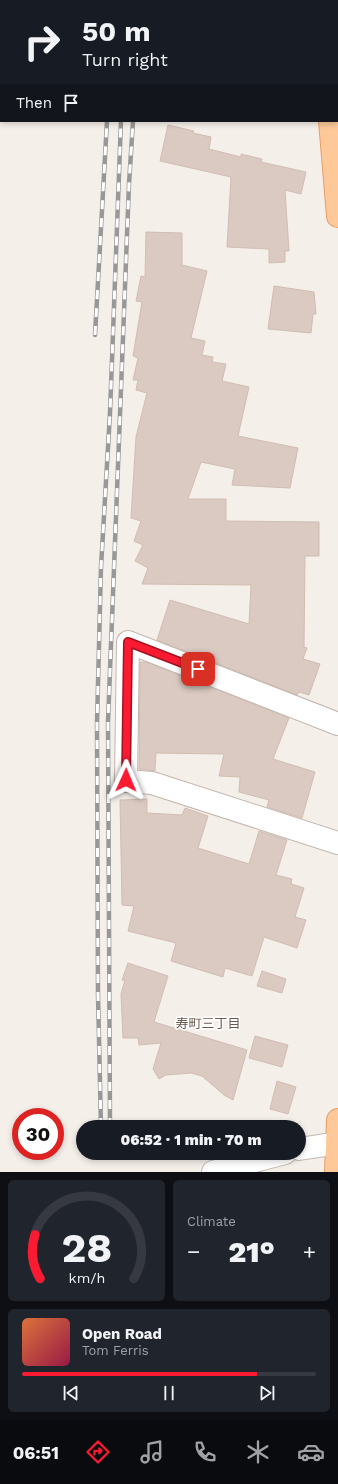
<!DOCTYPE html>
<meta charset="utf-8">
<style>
body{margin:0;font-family:"Work Sans","Noto Sans JP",sans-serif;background:#20242c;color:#f1f3f6;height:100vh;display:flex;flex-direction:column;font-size:15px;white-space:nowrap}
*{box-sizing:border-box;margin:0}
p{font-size:13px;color:#9ea1a6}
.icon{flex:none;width:22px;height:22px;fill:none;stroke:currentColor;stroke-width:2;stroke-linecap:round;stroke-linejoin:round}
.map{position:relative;height:1172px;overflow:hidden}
.sheet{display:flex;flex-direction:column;gap:8px;padding:8px;background:#0d0f14;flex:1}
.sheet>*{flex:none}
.top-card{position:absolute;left:0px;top:0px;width:338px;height:122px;box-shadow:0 2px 6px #0003;background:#171b24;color:#f1f3f6;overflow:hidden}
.speed{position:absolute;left:12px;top:1108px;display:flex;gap:8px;font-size:20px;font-weight:700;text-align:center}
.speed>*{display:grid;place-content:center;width:52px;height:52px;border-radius:50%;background:#171b24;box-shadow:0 2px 6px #0003;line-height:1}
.speed .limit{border:6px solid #d22;background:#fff;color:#111}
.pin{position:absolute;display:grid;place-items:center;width:34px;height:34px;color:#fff;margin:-17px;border-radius:8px;box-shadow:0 2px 6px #0006}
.me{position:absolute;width:44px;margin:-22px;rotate:1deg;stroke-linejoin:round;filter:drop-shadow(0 0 3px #0008)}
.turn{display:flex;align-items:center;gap:14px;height:84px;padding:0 16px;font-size:18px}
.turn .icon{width:52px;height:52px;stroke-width:2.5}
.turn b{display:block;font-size:28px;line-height:34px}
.then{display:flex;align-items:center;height:38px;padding:0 16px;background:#0003;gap:8px;font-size:15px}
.big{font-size:30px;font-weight:800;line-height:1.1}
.sheet .card{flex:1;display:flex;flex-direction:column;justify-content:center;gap:6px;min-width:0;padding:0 14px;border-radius:6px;background:#20242c}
.sheet .dial{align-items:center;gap:0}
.dial svg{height:104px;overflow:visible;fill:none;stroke:#363941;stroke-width:7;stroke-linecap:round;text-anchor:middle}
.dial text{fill:#f1f3f6;stroke:none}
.song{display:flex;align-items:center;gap:12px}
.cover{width:48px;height:48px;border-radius:6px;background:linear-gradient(135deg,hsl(20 70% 55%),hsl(340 70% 35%))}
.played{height:4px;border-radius:2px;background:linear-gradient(90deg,#fa1b32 80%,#363941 80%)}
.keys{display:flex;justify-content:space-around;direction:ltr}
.heat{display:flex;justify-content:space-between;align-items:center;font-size:22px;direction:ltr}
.sheet .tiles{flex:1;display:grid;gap:8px;grid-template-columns:1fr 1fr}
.card:last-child{grid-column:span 2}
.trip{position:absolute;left:76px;top:1120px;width:230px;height:40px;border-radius:20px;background:#171b24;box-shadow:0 2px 6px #0003;font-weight:800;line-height:40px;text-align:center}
.tabs{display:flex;height:64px;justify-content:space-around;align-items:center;background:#090b0e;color:#9ea1a6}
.tabs .icon{width:28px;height:28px}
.tabs .selected{color:#fa1b32}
.tabs b{font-size:18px;color:#f1f3f6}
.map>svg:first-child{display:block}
.building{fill:#dacac2;stroke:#d1bdb2}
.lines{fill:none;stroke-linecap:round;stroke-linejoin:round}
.minor-casing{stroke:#c3b7af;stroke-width:24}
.major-casing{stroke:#e59f68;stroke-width:24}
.minor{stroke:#fff;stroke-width:22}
.major{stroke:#fec899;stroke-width:22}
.rail-casing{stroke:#989898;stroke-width:4.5}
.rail{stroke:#fff;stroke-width:3;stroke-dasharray:9;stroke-linecap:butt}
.route-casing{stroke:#a21220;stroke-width:10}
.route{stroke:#fa1b32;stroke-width:7}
.labels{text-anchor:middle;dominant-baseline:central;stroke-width:3;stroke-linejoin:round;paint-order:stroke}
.neighbourhood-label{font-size:13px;fill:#6c594f;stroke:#fff}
</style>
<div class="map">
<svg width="338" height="1172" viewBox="0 0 338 1172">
<rect width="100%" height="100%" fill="#f5efea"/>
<path class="building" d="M168,125L194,131L193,133L211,137L209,149L241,157V154L262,159L261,162L306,172L301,194L285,190L289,251H285V262L269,263V249L227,247L231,177L160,161Z
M146,232L182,233V265L207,271L191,338L205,341L202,355L213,357L212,362L226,364L222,381L249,387L238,436L298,448L290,488L232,485L235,469L201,462L188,499H226V521L319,522V556H305L304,647L307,648L303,659L320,664L309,695L299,692L297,695L157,640L170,600L249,624L251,585L142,584L148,568L135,561L143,545L134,541L141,521L131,518L136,437L147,393L136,390L138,380H133L138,358L133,356L142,302L136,301L141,276L145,277Z
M274,286L314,292L316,314H313L311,333L268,329Z
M140,662H146L289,718L273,759L315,772L302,818L267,807L269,800L239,792L240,777L219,776L224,754L156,753L155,771L139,769Z
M147,799V813L182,815L185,808L208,816L198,848L249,864L259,831L287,840L276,875L292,879L291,884L304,888L295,917L306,920L297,948L264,937L252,976L225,968L223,977L171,961L176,943L128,931L134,906L122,905L120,800Z
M128,963L168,976L154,1022L247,1050L233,1100L224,1095L202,1076L191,1073L166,1075L159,1079L153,1069L161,1043L139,1045L138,1038H123L121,994L125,980H122Z
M262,971L286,979L282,993L257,986Z
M255,1036L288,1045L282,1067L249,1058Z
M277,1081L296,1087L288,1114L270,1109Z"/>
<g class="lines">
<g class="minor-casing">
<path id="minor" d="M65,0L67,1
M176,0V1
M261,1L262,0
M337,97H338
M338,724L128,642L126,781L152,783L338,843
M299,1149L338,1143
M213,1172L285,1153"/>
</g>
<g class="major-casing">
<path id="major" d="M320,0L321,1
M330,121L338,216
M336,1172L338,1120"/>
</g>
<use href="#minor" class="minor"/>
<use href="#major" class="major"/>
<g class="rail-casing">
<path id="rail" d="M112,1V0
M128,1V0
M139,1V0
M95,335L107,121
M101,1127L98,995L97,723L101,567L110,413L121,121
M110,1127L108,722L129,184L133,121"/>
</g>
<use href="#rail" class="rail"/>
</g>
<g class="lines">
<g class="route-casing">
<path id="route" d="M126,780L128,642L198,669"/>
</g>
<use href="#route" class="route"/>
</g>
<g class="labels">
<g class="neighbourhood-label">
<text x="208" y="1023">寿町三丁目</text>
</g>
</g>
</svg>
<div class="speed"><div class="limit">30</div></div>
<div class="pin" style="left:198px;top:669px;background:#d93025"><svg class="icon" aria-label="arrive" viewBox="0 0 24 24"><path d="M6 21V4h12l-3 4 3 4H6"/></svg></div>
<svg class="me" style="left:126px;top:780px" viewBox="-20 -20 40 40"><path d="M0-17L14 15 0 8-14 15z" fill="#fa1b32" stroke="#fff" stroke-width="4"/></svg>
<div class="trip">06:52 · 1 min · 70 m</div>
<div class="top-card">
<div class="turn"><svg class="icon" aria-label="right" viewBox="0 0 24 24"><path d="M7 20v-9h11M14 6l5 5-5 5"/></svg><div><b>50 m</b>Turn right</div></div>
<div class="then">Then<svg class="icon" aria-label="arrive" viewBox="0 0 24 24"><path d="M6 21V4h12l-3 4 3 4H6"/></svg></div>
</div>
</div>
<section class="sheet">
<div class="tiles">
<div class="card dial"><svg viewBox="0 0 100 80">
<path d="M14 69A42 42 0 1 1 86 69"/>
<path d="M14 69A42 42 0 0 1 10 35" stroke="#fa1b32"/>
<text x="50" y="56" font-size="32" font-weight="700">28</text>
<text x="50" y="72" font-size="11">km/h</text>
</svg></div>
<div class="card"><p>Climate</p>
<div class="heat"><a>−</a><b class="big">21°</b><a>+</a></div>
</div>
<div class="card">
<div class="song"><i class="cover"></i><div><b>Open Road</b><p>Tom Ferris</p></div></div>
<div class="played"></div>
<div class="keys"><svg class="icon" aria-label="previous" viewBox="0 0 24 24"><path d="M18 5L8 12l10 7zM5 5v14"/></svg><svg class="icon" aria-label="pause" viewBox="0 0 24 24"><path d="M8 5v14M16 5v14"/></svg><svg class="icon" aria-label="next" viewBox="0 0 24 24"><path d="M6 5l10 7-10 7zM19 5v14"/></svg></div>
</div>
</div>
</section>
<nav class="tabs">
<b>06:51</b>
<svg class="icon selected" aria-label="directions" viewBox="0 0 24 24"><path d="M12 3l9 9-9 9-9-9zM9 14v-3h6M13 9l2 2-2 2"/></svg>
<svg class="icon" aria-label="music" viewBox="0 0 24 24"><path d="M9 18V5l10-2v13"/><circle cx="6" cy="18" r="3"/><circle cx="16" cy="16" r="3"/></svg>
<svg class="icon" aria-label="phone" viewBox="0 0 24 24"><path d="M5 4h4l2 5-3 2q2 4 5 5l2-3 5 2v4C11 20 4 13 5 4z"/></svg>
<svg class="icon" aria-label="climate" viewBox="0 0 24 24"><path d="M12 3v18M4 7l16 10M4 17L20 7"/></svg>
<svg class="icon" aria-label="car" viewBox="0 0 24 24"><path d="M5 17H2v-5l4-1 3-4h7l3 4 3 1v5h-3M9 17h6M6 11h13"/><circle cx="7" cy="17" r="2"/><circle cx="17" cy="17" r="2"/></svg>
</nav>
